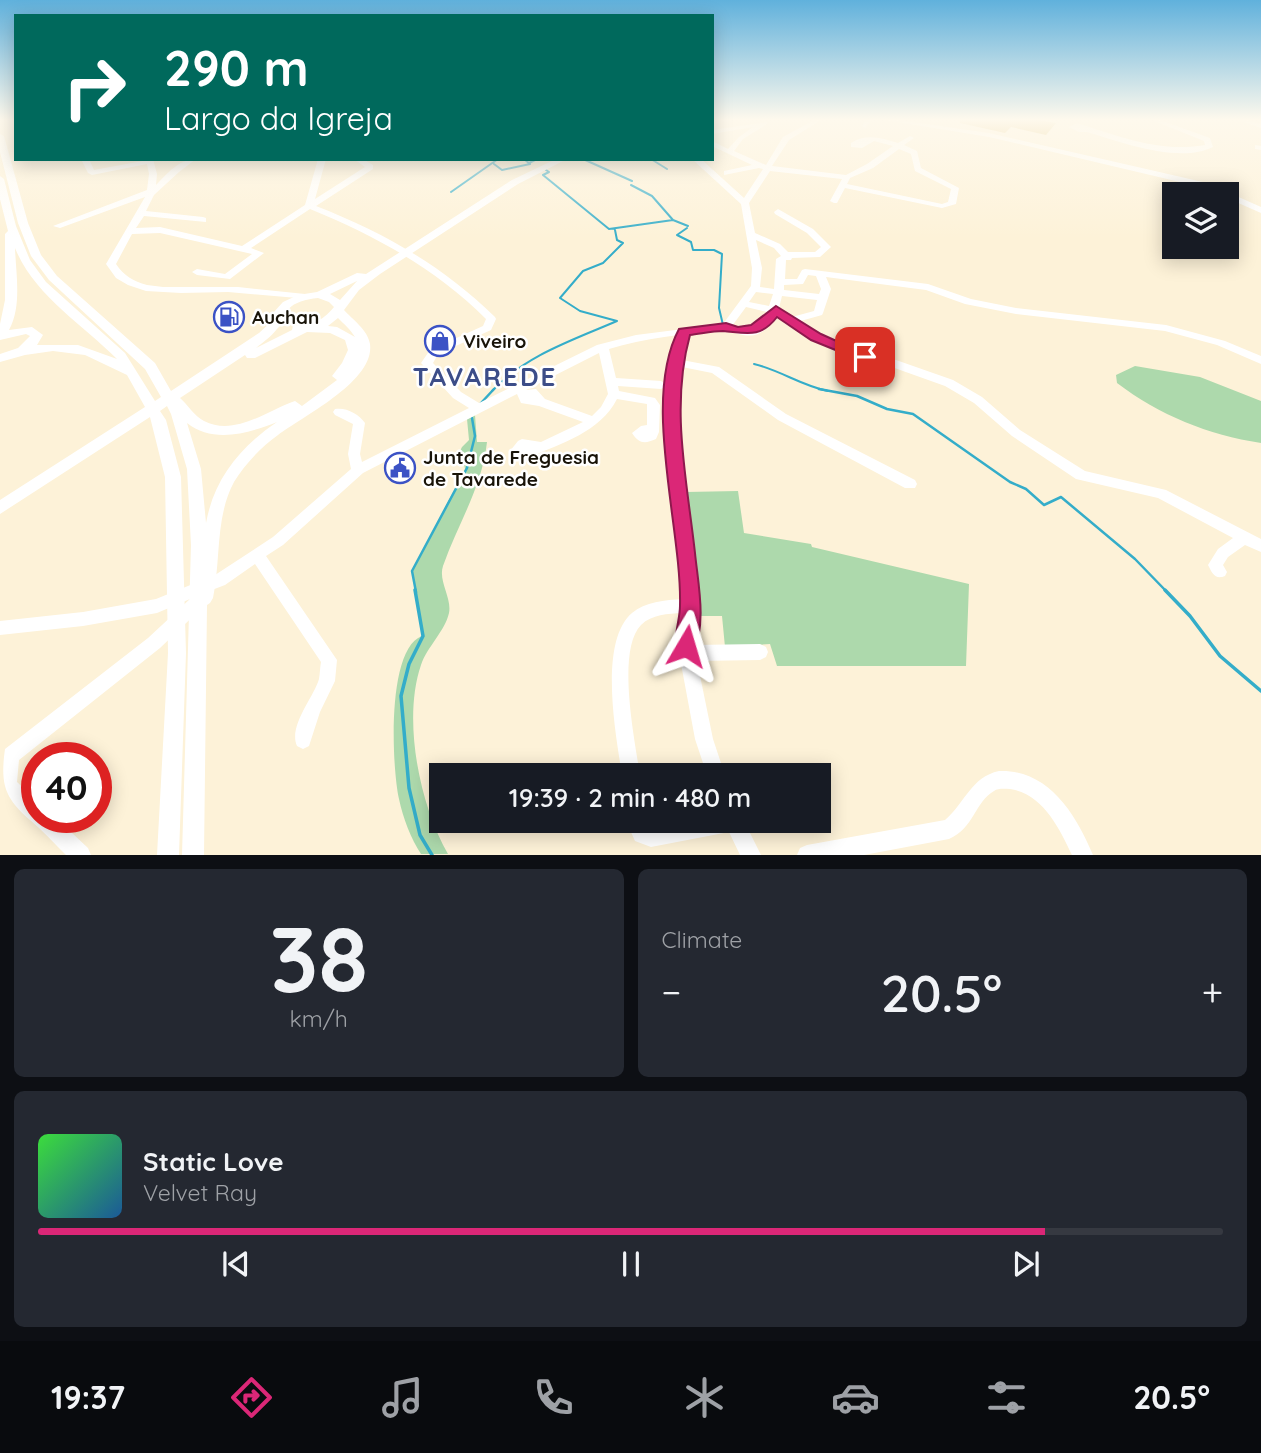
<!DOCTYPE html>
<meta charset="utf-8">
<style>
body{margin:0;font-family:Quicksand,sans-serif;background:#242831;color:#f1f3f6;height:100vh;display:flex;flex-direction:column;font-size:26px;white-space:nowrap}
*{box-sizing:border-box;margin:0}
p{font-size:23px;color:#9ea1a6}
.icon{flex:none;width:38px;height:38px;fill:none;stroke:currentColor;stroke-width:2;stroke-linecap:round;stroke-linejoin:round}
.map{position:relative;height:855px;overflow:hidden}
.side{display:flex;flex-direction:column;gap:14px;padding:14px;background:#0d0f14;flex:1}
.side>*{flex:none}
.hud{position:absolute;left:14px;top:14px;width:700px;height:147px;border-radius:0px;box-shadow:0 4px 18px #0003;background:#00695c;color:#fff;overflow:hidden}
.buttons{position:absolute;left:1162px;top:182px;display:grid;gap:14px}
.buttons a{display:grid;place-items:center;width:77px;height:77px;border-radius:0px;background:#171b24;box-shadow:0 4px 18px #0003;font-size:35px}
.speed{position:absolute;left:21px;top:742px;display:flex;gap:14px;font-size:35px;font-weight:700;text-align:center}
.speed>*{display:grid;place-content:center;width:91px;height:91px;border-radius:50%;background:#171b24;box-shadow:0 4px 18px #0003;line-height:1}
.speed .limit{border:10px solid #d22;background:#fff;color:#111}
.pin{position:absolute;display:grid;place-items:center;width:60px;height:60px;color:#fff;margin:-30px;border-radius:14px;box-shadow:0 4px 10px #0006}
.me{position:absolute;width:77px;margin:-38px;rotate:7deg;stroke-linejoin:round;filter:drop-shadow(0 0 5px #0008)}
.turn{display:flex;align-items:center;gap:24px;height:147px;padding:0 35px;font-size:32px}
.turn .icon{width:91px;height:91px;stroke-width:2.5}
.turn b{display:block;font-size:49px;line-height:60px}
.big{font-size:52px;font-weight:600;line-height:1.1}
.side .tile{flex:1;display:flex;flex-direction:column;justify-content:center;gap:10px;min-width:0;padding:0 24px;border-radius:10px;background:#242831}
.side .dial{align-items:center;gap:0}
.dial b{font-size:91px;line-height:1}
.song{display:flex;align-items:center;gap:21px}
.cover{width:84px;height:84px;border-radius:10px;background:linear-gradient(135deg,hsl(120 70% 55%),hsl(210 70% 35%))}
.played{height:7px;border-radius:4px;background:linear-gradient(90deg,#db2777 85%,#363941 85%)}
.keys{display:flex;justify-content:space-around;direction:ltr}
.heat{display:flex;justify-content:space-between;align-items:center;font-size:38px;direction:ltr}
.side .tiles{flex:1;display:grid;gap:14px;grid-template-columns:1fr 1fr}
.tile:last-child{grid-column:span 2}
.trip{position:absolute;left:429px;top:763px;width:402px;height:70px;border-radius:0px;background:#171b24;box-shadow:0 4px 18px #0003;font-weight:600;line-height:70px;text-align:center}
.tab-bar{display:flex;height:112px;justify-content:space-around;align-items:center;background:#090b0e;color:#9ea1a6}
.tab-bar .icon{width:49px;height:49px}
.tab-bar .on{color:#db2777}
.tab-bar b{font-size:32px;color:#f1f3f6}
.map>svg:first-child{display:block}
.green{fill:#add9ac}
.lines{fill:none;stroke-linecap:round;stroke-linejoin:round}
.stream-far2{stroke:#34adc9;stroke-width:2}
.stream-far1{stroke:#34adc9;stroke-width:2.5}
.stream{stroke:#34adc9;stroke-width:3.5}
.building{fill:#e0c06c}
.minor{fill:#fff;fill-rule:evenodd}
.major{fill:#fff;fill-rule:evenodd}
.route{fill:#db2777;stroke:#8e194d;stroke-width:2}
.labels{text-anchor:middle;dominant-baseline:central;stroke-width:5;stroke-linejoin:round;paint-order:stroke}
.poi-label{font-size:19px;font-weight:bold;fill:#191409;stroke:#fff;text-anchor:start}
.district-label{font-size:26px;font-weight:bold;letter-spacing:2px;fill:#3c4d88;stroke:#fff}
</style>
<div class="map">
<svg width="1261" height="855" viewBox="0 0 1261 855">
<rect width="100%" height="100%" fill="#fdf2d8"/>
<path class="green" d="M1135,366L1200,377L1261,401V443C1208,435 1159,415 1117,383L1116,375Z
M475,415L477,442H487C482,488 458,523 443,566C438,581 452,598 449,613C445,631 427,647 421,665C402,720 420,806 448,854H421C411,839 403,818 399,799C392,768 386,649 422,636L412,571L465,469L464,464L456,459L462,447L469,440L467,419Z
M738,491L744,533L811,544L812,547L969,584L966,666H777L770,644L725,647L722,616H699L686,492Z"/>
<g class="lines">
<path class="stream-far2" d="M524,159L530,164
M583,159L632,181
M651,159L667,169
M529,163L537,159
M494,164L502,170L530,164
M546,170L549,172L543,175L609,229L673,220L688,226
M631,185L652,196L673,220
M451,192L498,159
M687,228L677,235L691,242L693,250H714L722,254L719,308L723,325
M754,364C780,370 802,386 828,391
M492,391C526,355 573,340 617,321L580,311L560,298L583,271L603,263L623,243L617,240L615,230"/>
<path class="stream-far1" d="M819,389L857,396L887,409L913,414L1010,482L1026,489L1044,505L1061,497L1135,559L1167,592
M481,403L494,389
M416,592L412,571L467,468L475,436L472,418"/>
<path class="stream" d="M415,590L423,636L409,664L401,696L409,788L420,835L432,855
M1165,590L1190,616L1220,656L1261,691"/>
</g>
<path class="building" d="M960,120H1039L1056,123L1046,135L1011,127L1005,133L960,123Z"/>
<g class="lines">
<path class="minor" d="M814,120H821L789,140L772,166L846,175L867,164L893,146L874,141L862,148L851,147V143C866,133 882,138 898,143L910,136L914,138L904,145L917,151L921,168L959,188L956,204L942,208L845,188L837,203H834L830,201L842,179L770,171L749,203L755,233L780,244L788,252H815L821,247L807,233L775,214L774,212L778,209L813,229L831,247L820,257L792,258L791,260H786L785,279H797L802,270L805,269L928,284L971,299L1016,308L1166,325L1225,341L1261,356V364L1217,345L1165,331L1016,314L965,304L926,290L826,277L831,289L823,313L822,315L797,322L859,351L896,360L953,380L982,397L1020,430L1085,471L1166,490L1261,539V552L1245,545L1228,557L1223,565L1227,572L1225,576C1215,580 1212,573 1208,565L1218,549L1233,538L1158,498L1076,479L1012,436L974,403L945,386L889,366L851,356L791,327L784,323L777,314C772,322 767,330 758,334C745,339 734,330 721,331C684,334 644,338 609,349L616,378L661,381L667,385L661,389L618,386L619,391L655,398L660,405L659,432L656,439C645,444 639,444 632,433L641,426L647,425V404L617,399C600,432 562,443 530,457L525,459L512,454L510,451L518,441L522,439L541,442L583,422L539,406L521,403L517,394L363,473L283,545L266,556L337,660L335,681L320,712L309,746L303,749L297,746C288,726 314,697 319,679C320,673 320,667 321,662L255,564L225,585L204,593L209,599L206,604L160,648L19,760L17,782L37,801V817H55L88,848L91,855H66C54,843 42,830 30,820C5,798 0,785 5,749L148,638L190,599L157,613L83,626L0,635V621L83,612L156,599L215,575L273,537L351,469L348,454L353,424L335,415L333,412L335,409C346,407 359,414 365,423L360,454L362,462L469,408L453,398L421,363L430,350L483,326L486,319C436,269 376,236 310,209L251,248L264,253L230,279L197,275L192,272L197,269L225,274L252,254L160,233L132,234L116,264C124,276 133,281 147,285L163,287H238L305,294L310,297L309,299L228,292L181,293L146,291L128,285L116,278L106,264L145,197L60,228L53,226L147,190L149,174L147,164L92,175L88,173L81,159H89L94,170L153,159L157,174L156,185C167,174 179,159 196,159L179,172L154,195L146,211L203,217L206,218V222L144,216L136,228L160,227L242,246L305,205L318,159H326L315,199L365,167L354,159H363L373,165V169L316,206C383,232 443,266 495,317L496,319L491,330L438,354L433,363L461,392L479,403L597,345L636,335L723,324L751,286L752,268L741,204L692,159H701L744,198L763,169L759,168L724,175V171L752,165L712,146V141L728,149L739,137L753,127L712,134V130L767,122V124L743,139L734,151L766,165L783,137ZM899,149L911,154L915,171L951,189L948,202L942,204L847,184L850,178L873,168ZM756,240L774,248L781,256L776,259L774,289L760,287L762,268ZM808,275L816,276L821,289L819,294L784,290V285L803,284ZM756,292L773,294L769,306L749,302ZM782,296L817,300L814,311L792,317L779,308ZM746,307L767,312C759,327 749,331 732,326ZM599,353L608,394L601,407L592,416L545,399L536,389L526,390Z
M866,120H872L865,128L862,126Z
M885,120H899L989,133L1155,171L1207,183L1261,207V213L1227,198V194H1218L1201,187L989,137Z
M1152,120H1160L1210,138L1213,147C1179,164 1121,142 1087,132H1079L1069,127L1077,123C1118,136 1160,153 1205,145L1204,141Z
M1238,120H1247L1261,124V128Z
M1255,145L1261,146V150L1255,149Z
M678,347L683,350L682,360L719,367L786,414L915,480L917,484L915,488H905L778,420L712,373L682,367L677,407L699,606L694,645L760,644L766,647L768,652L766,657L760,660L697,661L713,739L725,775H707L695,739L679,653L678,646L682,613C668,614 652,614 641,625C616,651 635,741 640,775H622C616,736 598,642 632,613C645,602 665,600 683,599L665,407L673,350Z
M999,771C1048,769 1076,814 1093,855H1072C1059,828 1043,794 1010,789C1005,789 998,788 994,791C975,802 974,828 949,839L864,855H797L800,848L807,845L945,820C965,803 971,777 999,771Z
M626,821H646L651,827L687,821H744L761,855H740L729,832L651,847L635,841Z"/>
<path class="major" d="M712,120H731L712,124Z
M0,134L4,136L28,223L41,255L57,276L155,363L171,391L259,333L271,322L273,313L283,302L298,295L317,292L357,273L366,274L512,180L556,159H567L518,184L380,274L359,290L344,310C352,319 368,330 370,344C375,381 303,416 278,435C261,447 245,464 234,482C215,517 221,560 213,598L210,603L207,605L204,855H182L191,545L187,469L171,414L167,406L160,411L166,420L181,477L186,653L179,855H157L168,653L165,477L150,417L0,514V500L145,407L127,375L85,355L53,351L25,355L0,362V354L18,348L30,336L26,334L0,340V324L5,300V234L8,231L0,199V176L4,179L16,226L30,260L46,282L125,353L155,401L161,397L145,369L49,280L31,256L18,223L0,152ZM15,248C34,295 82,324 117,359L78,345H37L43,335L32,327L9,330C22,306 16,275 15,248ZM357,281L340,300L330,294ZM318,298L329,302L334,307C320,324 313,322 293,326L292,330L256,348C263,342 271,337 277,329C282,324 283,320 285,315C289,303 306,299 318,298ZM338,318C344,324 350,329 355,337L337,327L328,326ZM307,332L330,333L345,340L348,350L342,363L332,376L337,380L302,406L295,401C268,410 235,437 204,421C194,416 188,405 180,398L245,355L247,358H255ZM277,422C240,447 214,479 206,523L201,469L187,423C213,444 250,433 277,422Z"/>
</g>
<linearGradient id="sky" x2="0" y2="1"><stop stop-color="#60b1dc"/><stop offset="0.5" stop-color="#fef9ed"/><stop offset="1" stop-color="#fef9ed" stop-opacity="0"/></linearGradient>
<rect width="1261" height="239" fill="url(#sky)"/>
<path class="route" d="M776,306L821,334L872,357L865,361L860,360L811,340L777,317C760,339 746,333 723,331C712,331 700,334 690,335C670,407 687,480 695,553C698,584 707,623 693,653L686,656L678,653C672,639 680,621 680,606C682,527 641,400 679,329L726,323L738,327L751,325Z"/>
<defs>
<g id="fuel-ring" transform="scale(1.575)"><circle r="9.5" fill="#fff" stroke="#3b52c5" stroke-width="1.5"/><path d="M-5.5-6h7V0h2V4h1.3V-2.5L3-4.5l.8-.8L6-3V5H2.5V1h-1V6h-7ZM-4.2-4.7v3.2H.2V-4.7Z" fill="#3b52c5"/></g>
<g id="shop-ring" transform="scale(1.575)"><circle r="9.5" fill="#fff" stroke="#3b52c5" stroke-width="1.5"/><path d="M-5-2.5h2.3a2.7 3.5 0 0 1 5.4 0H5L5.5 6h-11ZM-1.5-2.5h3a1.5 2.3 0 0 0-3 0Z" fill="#3b52c5"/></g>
<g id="civic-ring" transform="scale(1.575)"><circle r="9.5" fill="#fff" stroke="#3b52c5" stroke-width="1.5"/><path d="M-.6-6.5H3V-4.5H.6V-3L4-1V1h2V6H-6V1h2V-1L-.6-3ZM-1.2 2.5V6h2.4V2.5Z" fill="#3b52c5"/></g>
</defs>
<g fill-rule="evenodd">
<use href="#fuel-ring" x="229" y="317"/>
<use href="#shop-ring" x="440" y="341"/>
<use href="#civic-ring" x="400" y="468"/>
</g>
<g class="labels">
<g class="poi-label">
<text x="252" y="317">Auchan</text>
<text x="463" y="341">Viveiro</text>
<text x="423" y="457">Junta de Freguesia<tspan x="423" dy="22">de Tavarede</tspan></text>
</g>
<g class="district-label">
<text x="485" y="376">TAVAREDE</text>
</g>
</g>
</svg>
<div class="buttons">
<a><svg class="icon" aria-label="layers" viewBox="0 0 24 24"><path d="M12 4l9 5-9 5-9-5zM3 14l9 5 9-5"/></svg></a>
</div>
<div class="speed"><div class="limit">40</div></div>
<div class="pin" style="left:865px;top:357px;background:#d93025"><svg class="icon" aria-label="arrive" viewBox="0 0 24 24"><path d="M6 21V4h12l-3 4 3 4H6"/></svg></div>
<svg class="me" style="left:686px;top:646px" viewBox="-20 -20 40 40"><path d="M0-17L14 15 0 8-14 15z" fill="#db2777" stroke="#fff" stroke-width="4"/></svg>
<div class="trip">19:39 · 2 min · 480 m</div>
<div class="hud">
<div class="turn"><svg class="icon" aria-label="right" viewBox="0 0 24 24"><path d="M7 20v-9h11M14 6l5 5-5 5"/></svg><div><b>290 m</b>Largo da Igreja</div></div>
</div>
</div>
<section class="side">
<div class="tiles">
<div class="tile dial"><b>38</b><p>km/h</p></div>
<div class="tile"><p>Climate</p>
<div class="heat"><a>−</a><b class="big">20.5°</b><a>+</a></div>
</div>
<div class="tile">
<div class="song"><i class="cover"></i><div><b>Static Love</b><p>Velvet Ray</p></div></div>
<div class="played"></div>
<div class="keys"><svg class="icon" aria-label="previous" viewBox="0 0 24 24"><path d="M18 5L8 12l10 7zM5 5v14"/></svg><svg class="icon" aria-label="pause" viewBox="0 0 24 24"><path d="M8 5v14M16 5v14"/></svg><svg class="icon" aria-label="next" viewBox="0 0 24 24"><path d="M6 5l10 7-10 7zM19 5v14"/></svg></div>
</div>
</div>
</section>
<nav class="tab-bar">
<b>19:37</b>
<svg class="icon on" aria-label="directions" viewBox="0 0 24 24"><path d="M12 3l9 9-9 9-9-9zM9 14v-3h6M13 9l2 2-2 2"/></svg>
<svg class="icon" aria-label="music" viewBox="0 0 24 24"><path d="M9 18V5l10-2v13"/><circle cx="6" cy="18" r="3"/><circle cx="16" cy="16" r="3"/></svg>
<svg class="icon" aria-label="phone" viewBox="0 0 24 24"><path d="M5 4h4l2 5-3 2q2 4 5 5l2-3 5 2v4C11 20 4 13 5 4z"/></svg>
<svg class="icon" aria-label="climate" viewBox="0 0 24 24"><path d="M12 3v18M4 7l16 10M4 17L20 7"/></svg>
<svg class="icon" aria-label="car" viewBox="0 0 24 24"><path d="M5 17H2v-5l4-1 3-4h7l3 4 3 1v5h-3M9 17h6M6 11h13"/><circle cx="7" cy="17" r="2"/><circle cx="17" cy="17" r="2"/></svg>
<svg class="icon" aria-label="filters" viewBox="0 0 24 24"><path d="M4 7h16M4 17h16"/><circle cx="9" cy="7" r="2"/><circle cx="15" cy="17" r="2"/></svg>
<b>20.5°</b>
</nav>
